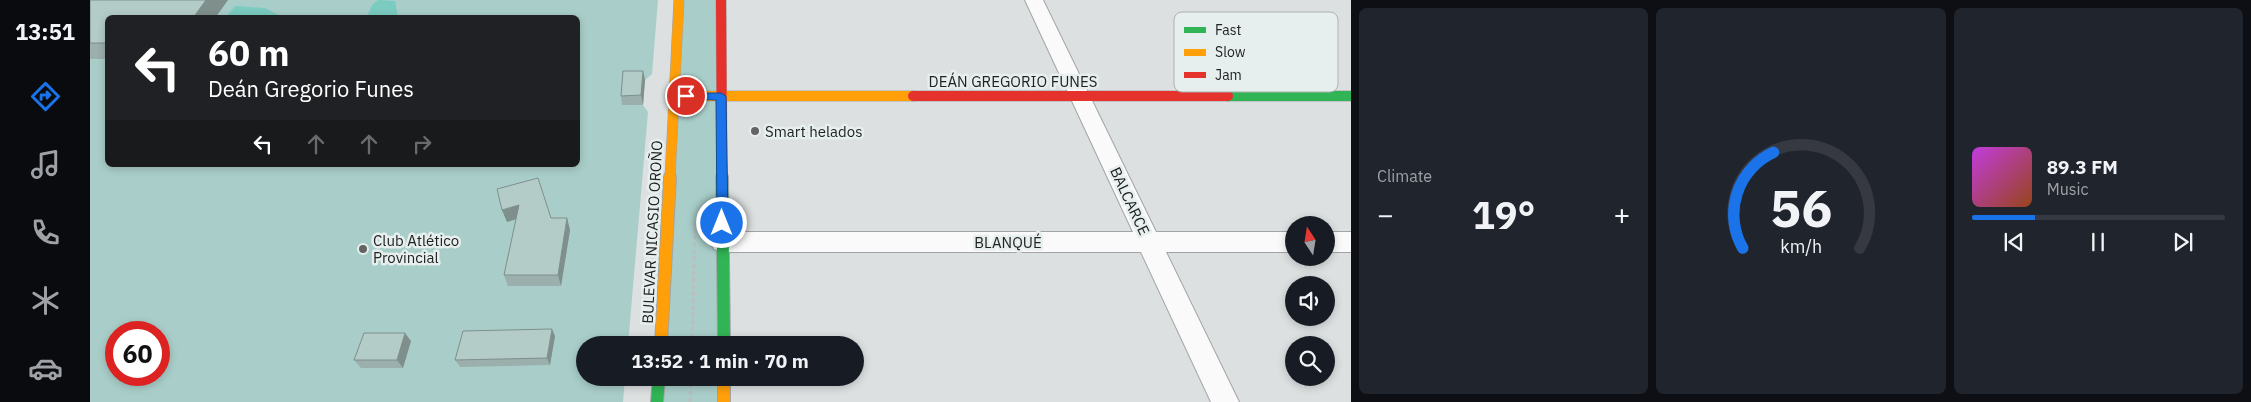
<!DOCTYPE html>
<meta charset="utf-8">
<style>
body{margin:0;font-family:"IBM Plex Sans",sans-serif;background:#20242c;color:#f1f3f6;height:100vh;display:flex;flex-direction:column;font-size:19px;white-space:nowrap}
*{box-sizing:border-box;margin:0}
p{font-size:16px;color:#9ea1a6}
.icon{flex:none;width:28px;height:28px;fill:none;stroke:currentColor;stroke-width:2;stroke-linecap:round;stroke-linejoin:round}
.map{position:relative;flex:1;overflow:hidden}
.panel{display:flex;flex-direction:column;gap:8px;padding:8px;background:#0d0f14;width:900px}
.panel>*{flex:none}
.top-card{position:absolute;left:15px;top:15px;width:475px;height:152px;border-radius:8px;box-shadow:0 2px 8px #0003;background:#202124;color:#fff;overflow:hidden}
.needle{width:32px;rotate:348deg}
.buttons{position:absolute;left:1195px;top:216px;display:grid;gap:10px}
.buttons a{display:grid;place-items:center;width:50px;height:50px;border-radius:50%;background:#171b24;box-shadow:0 2px 8px #0003;font-size:25px}
.speed{position:absolute;left:15px;top:321px;display:flex;gap:10px;font-size:25px;font-weight:700;text-align:center}
.speed>*{display:grid;place-content:center;width:65px;height:65px;border-radius:50%;background:#171b24;box-shadow:0 2px 8px #0003;line-height:1}
.speed .limit{border:8px solid #d22;background:#fff;color:#111}
.pin{position:absolute;display:grid;place-items:center;width:42px;height:42px;color:#fff;margin:-21px;border:2px solid #fff;border-radius:50%;box-shadow:0 1px 5px #0007}
.me{position:absolute;width:55px;margin:-28px;rotate:0deg;stroke-linejoin:round;filter:drop-shadow(0 0 4px #0008)}
.turn{display:flex;align-items:center;gap:18px;height:105px;padding:0 20px;font-size:22px}
.turn .icon{width:65px;height:65px;stroke-width:2.5}
.turn b{display:block;font-size:35px;line-height:42px}
.lanes{display:flex;align-items:center;height:48px;padding:0 20px;background:#0003;justify-content:center;gap:25px;direction:ltr}
.lanes .off{opacity:.35}
.big{font-size:38px;font-weight:700;line-height:1.1}
.panel .tile{flex:1;display:flex;flex-direction:column;justify-content:center;gap:8px;min-width:0;padding:0 18px;border-radius:8px;background:#20242c}
.panel .dial{align-items:center;gap:0}
.dial svg{height:130px;overflow:visible;fill:none;stroke:#363941;stroke-width:7;stroke-linecap:round;text-anchor:middle}
.dial text{fill:#f1f3f6;stroke:none}
.song{display:flex;align-items:center;gap:15px}
.cover{width:60px;height:60px;border-radius:8px;background:linear-gradient(135deg,hsl(290 70% 55%),hsl(20 70% 35%))}
.played{height:5px;border-radius:2px;background:linear-gradient(90deg,#1a73e8 25%,#363941 25%)}
.keys{display:flex;justify-content:space-around;direction:ltr}
.heat{display:flex;justify-content:space-between;align-items:center;font-size:28px;direction:ltr}
.panel .tiles{flex:1;display:grid;gap:8px;grid-template-columns:repeat(3,1fr)}
.trip{position:absolute;left:486px;top:336px;width:288px;height:50px;border-radius:25px;background:#171b24;box-shadow:0 2px 8px #0003;font-weight:700;line-height:50px;text-align:center}
main{display:flex;flex:1;min-height:0}
.tab-bar{display:flex;flex-direction:column;width:90px;justify-content:space-around;align-items:center;background:#090b0e;color:#9ea1a6}
.tab-bar .icon{width:35px;height:35px}
.tab-bar .on{color:#1a73e8}
.tab-bar b{font-size:22px;color:#f1f3f6}
.map>svg:first-child{display:block}
.green{fill:#a9cec9;fill-rule:evenodd}
.water{fill:#7bcbc0}
.lines{fill:none;stroke-linecap:round;stroke-linejoin:round}
.street-casing{stroke:#a2a5a5;stroke-width:2}
.fast-far1-casing{stroke:#a2a5a5;stroke-width:11}
.fast-casing{stroke:#a2a5a5;stroke-width:14}
.slow-far1-casing{stroke:#a2a5a5;stroke-width:11}
.slow-casing{stroke:#a2a5a5;stroke-width:14}
.jam-casing{stroke:#a2a5a5;stroke-width:11}
.path{stroke:#bcbebe;stroke-width:3;stroke-dasharray:4.5 2.5;stroke-linecap:butt}
.street{fill:#fafafa;fill-rule:evenodd}
.fast-far1{stroke:#30b455;stroke-width:10}
.fast{stroke:#30b455;stroke-width:12}
.slow-far1{stroke:#ff9f0a;stroke-width:10}
.slow{stroke:#ff9f0a;stroke-width:12}
.jam{stroke:#e5322d;stroke-width:10}
.wall{fill:#9bafac}
.shaded-wall{fill:#7e8f8c}
.building{fill:#b4ccc8;stroke:#7e8f8c}
.route{fill:#1a73e8;stroke:#114b97}
.poi-dot{fill:#626564;stroke:#e7efee;stroke-width:2}
.labels{text-anchor:middle;dominant-baseline:central;stroke-width:5;stroke-linejoin:round;paint-order:stroke}
.street-label{font-size:15px;fill:#202322;stroke:#e7efee}
.poi-label{font-size:15px;fill:#202322;stroke:#e7efee;text-anchor:start}
.key{fill:#e7efee;stroke:#abb2b1;stroke-width:1}
.key-label{font-size:14px;fill:#202322}
</style>
<main>
<nav class="tab-bar">
<b>13:51</b>
<svg class="icon on" aria-label="directions" viewBox="0 0 24 24"><path d="M12 3l9 9-9 9-9-9zM9 14v-3h6M13 9l2 2-2 2"/></svg>
<svg class="icon" aria-label="music" viewBox="0 0 24 24"><path d="M9 18V5l10-2v13"/><circle cx="6" cy="18" r="3"/><circle cx="16" cy="16" r="3"/></svg>
<svg class="icon" aria-label="phone" viewBox="0 0 24 24"><path d="M5 4h4l2 5-3 2q2 4 5 5l2-3 5 2v4C11 20 4 13 5 4z"/></svg>
<svg class="icon" aria-label="climate" viewBox="0 0 24 24"><path d="M12 3v18M4 7l16 10M4 17L20 7"/></svg>
<svg class="icon" aria-label="car" viewBox="0 0 24 24"><path d="M5 17H2v-5l4-1 3-4h7l3 4 3 1v5h-3M9 17h6M6 11h13"/><circle cx="7" cy="17" r="2"/><circle cx="17" cy="17" r="2"/></svg>
</nav>
<div class="map">
<svg width="1261" height="402" viewBox="0 0 1261 402">
<rect width="100%" height="100%" fill="#dce0e0"/>
<path class="green" d="M0,0H568L562,74L554,81L553,105L558,112L538,345H495V378H535L533,402H0ZM18,18H488V165H18ZM26,332H69V375H26Z
M589,0H631L634,345H571Z
M569,378H634V402H567Z"/>
<path class="water" d="M288,0L305,1L308,17H277L282,5Z
M145,6L175,8L193,17H136Z"/>
<g class="lines">
<g class="street-casing">
<path id="street" d="M935,0H953L1066,232H1204V252H1076L1149,402H1121L1051,252H632L624,249L620,242L624,235L632,232H1043Z
M1236,232H1261V252H1236Z"/>
</g>
<g class="fast-far1-casing">
<path id="fast-far1" d="M1138,96H1261
M632,167V178"/>
</g>
<g class="fast-casing">
<path id="fast" d="M632,177L634,345
M567,402L569,378"/>
</g>
<g class="slow-far1-casing">
<path id="slow-far1" d="M584,96H823
M580,178L589,0"/>
</g>
<g class="slow-casing">
<path id="slow" d="M571,345L580,177
M634,378V402"/>
</g>
<g class="jam-casing">
<path id="jam" d="M631,0L632,167
M823,96H1138"/>
</g>
<path class="path" d="M602,345L605,223
M600,402L601,378"/>
<use href="#street" class="street"/>
<use href="#fast-far1" class="fast-far1"/>
<use href="#fast" class="fast"/>
<use href="#slow-far1" class="slow-far1"/>
<use href="#slow" class="slow"/>
<use href="#jam" class="jam"/>
</g>
<path class="wall" d="M0,0H138L125,18H18V59H0Z
M553,71L555,80L553,105H532L531,96Z
M412,210L461,218H477L480,230L471,286H418L414,275L426,219L417,222Z
M465,336L460,365L370,367L365,360Z
M321,341L313,368H271L264,360Z"/>
<path class="shaded-wall" d="M116,0H138L125,18H103Z
M553,71L555,80L553,105L551,95Z
M429,205L433,217L417,222L412,210Z
M477,218L480,230L471,286L468,275Z
M462,329L465,336L460,365L457,358Z
M315,333L321,341L313,368L307,360Z"/>
<path class="building" d="M0,0H116L103,18H18V43H0Z
M533,71H553L551,95L531,96Z
M448,178L461,218H477L468,275H414L429,205L412,210L407,189Z
M462,329L457,358L365,360L373,331Z
M274,333H315L307,360H264Z"/>
<path class="route" d="M596,93H631L636,96L638,223L632,228L627,223L626,100L592,99L591,96Z"/>
<g class="poi-dot">
<circle cx="665" cy="131" r="5"/>
<circle cx="273" cy="249" r="5"/>
</g>
<g class="labels">
<g class="street-label">
<text x="923" y="81">DEÁN GREGORIO FUNES</text>
<text transform="translate(1040 201) rotate(65)">BALCARCE</text>
<text transform="translate(562 232) rotate(-87)">BULEVAR NICASIO OROÑO</text>
<text x="918" y="242">BLANQUÉ</text>
</g>
<g class="poi-label">
<text x="675" y="131">Smart helados</text>
<text x="283" y="240">Club Atlético<tspan x="283" dy="17">Provincial</tspan></text>
</g>
</g>
<rect x="1084" y="12" width="164" height="80" rx="8" class="key"/>
<rect x="1094" y="27" width="22" height="6" fill="#30b455"/>
<rect x="1094" y="49" width="22" height="7" fill="#ff9f0a"/>
<rect x="1094" y="72" width="22" height="6" fill="#e5322d"/>
<g class="key-label">
<text x="1125" y="35">Fast</text>
<text x="1125" y="57">Slow</text>
<text x="1125" y="80">Jam</text>
</g>
</svg>
<div class="buttons">
<a><svg class="needle" viewBox="-14 -14 28 28"><path d="M0-13l5 13h-10z" fill="#e53935"/><path d="M0 13l5-13h-10z" fill="#9ea1a6"/></svg></a>
<a><svg class="icon" aria-label="sound" viewBox="0 0 24 24"><path d="M4 9h4l5-4v14l-5-4H4zM17 9q2 3 0 6"/></svg></a>
<a><svg class="icon" aria-label="search" viewBox="0 0 24 24"><circle cx="10" cy="10" r="6"/><path d="M15 15l6 6"/></svg></a>
</div>
<div class="speed"><div class="limit">60</div></div>
<div class="pin" style="left:596px;top:96px;background:#d93025"><svg class="icon" aria-label="arrive" viewBox="0 0 24 24"><path d="M6 21V4h12l-3 4 3 4H6"/></svg></div>
<svg class="me" style="left:632px;top:223px" viewBox="-20 -20 40 40"><circle r="17" fill="#1a73e8" stroke="#fff" stroke-width="3"/><path d="M0-11L8 9 0 5-8 9z" fill="#fff"/></svg>
<div class="trip">13:52 · 1 min · 70 m</div>
<div class="top-card">
<div class="turn"><svg class="icon" aria-label="left" viewBox="0 0 24 24"><path d="M17 20v-9H6M10 6l-5 5 5 5"/></svg><div><b>60 m</b>Deán Gregorio Funes</div></div>
<div class="lanes"><svg class="icon" aria-label="left" viewBox="0 0 24 24"><path d="M17 20v-9H6M10 6l-5 5 5 5"/></svg><svg class="icon off" aria-label="ahead" viewBox="0 0 24 24"><path d="M12 20V5M6 11l6-6 6 6"/></svg><svg class="icon off" aria-label="ahead" viewBox="0 0 24 24"><path d="M12 20V5M6 11l6-6 6 6"/></svg><svg class="icon off" aria-label="right" viewBox="0 0 24 24"><path d="M7 20v-9h11M14 6l5 5-5 5"/></svg></div>
</div>
</div>
<section class="panel">
<div class="tiles">
<div class="tile"><p>Climate</p>
<div class="heat"><a>−</a><b class="big">19°</b><a>+</a></div>
</div>
<div class="tile dial"><svg viewBox="0 0 100 80">
<path d="M14 69A42 42 0 1 1 86 69"/>
<path d="M14 69A42 42 0 0 1 33 10" stroke="#1a73e8"/>
<text x="50" y="56" font-size="32" font-weight="700">56</text>
<text x="50" y="72" font-size="11">km/h</text>
</svg></div>
<div class="tile">
<div class="song"><i class="cover"></i><div><b>89.3 FM</b><p>Music</p></div></div>
<div class="played"></div>
<div class="keys"><svg class="icon" aria-label="previous" viewBox="0 0 24 24"><path d="M18 5L8 12l10 7zM5 5v14"/></svg><svg class="icon" aria-label="pause" viewBox="0 0 24 24"><path d="M8 5v14M16 5v14"/></svg><svg class="icon" aria-label="next" viewBox="0 0 24 24"><path d="M6 5l10 7-10 7zM19 5v14"/></svg></div>
</div>
</div>
</section>
</main>
